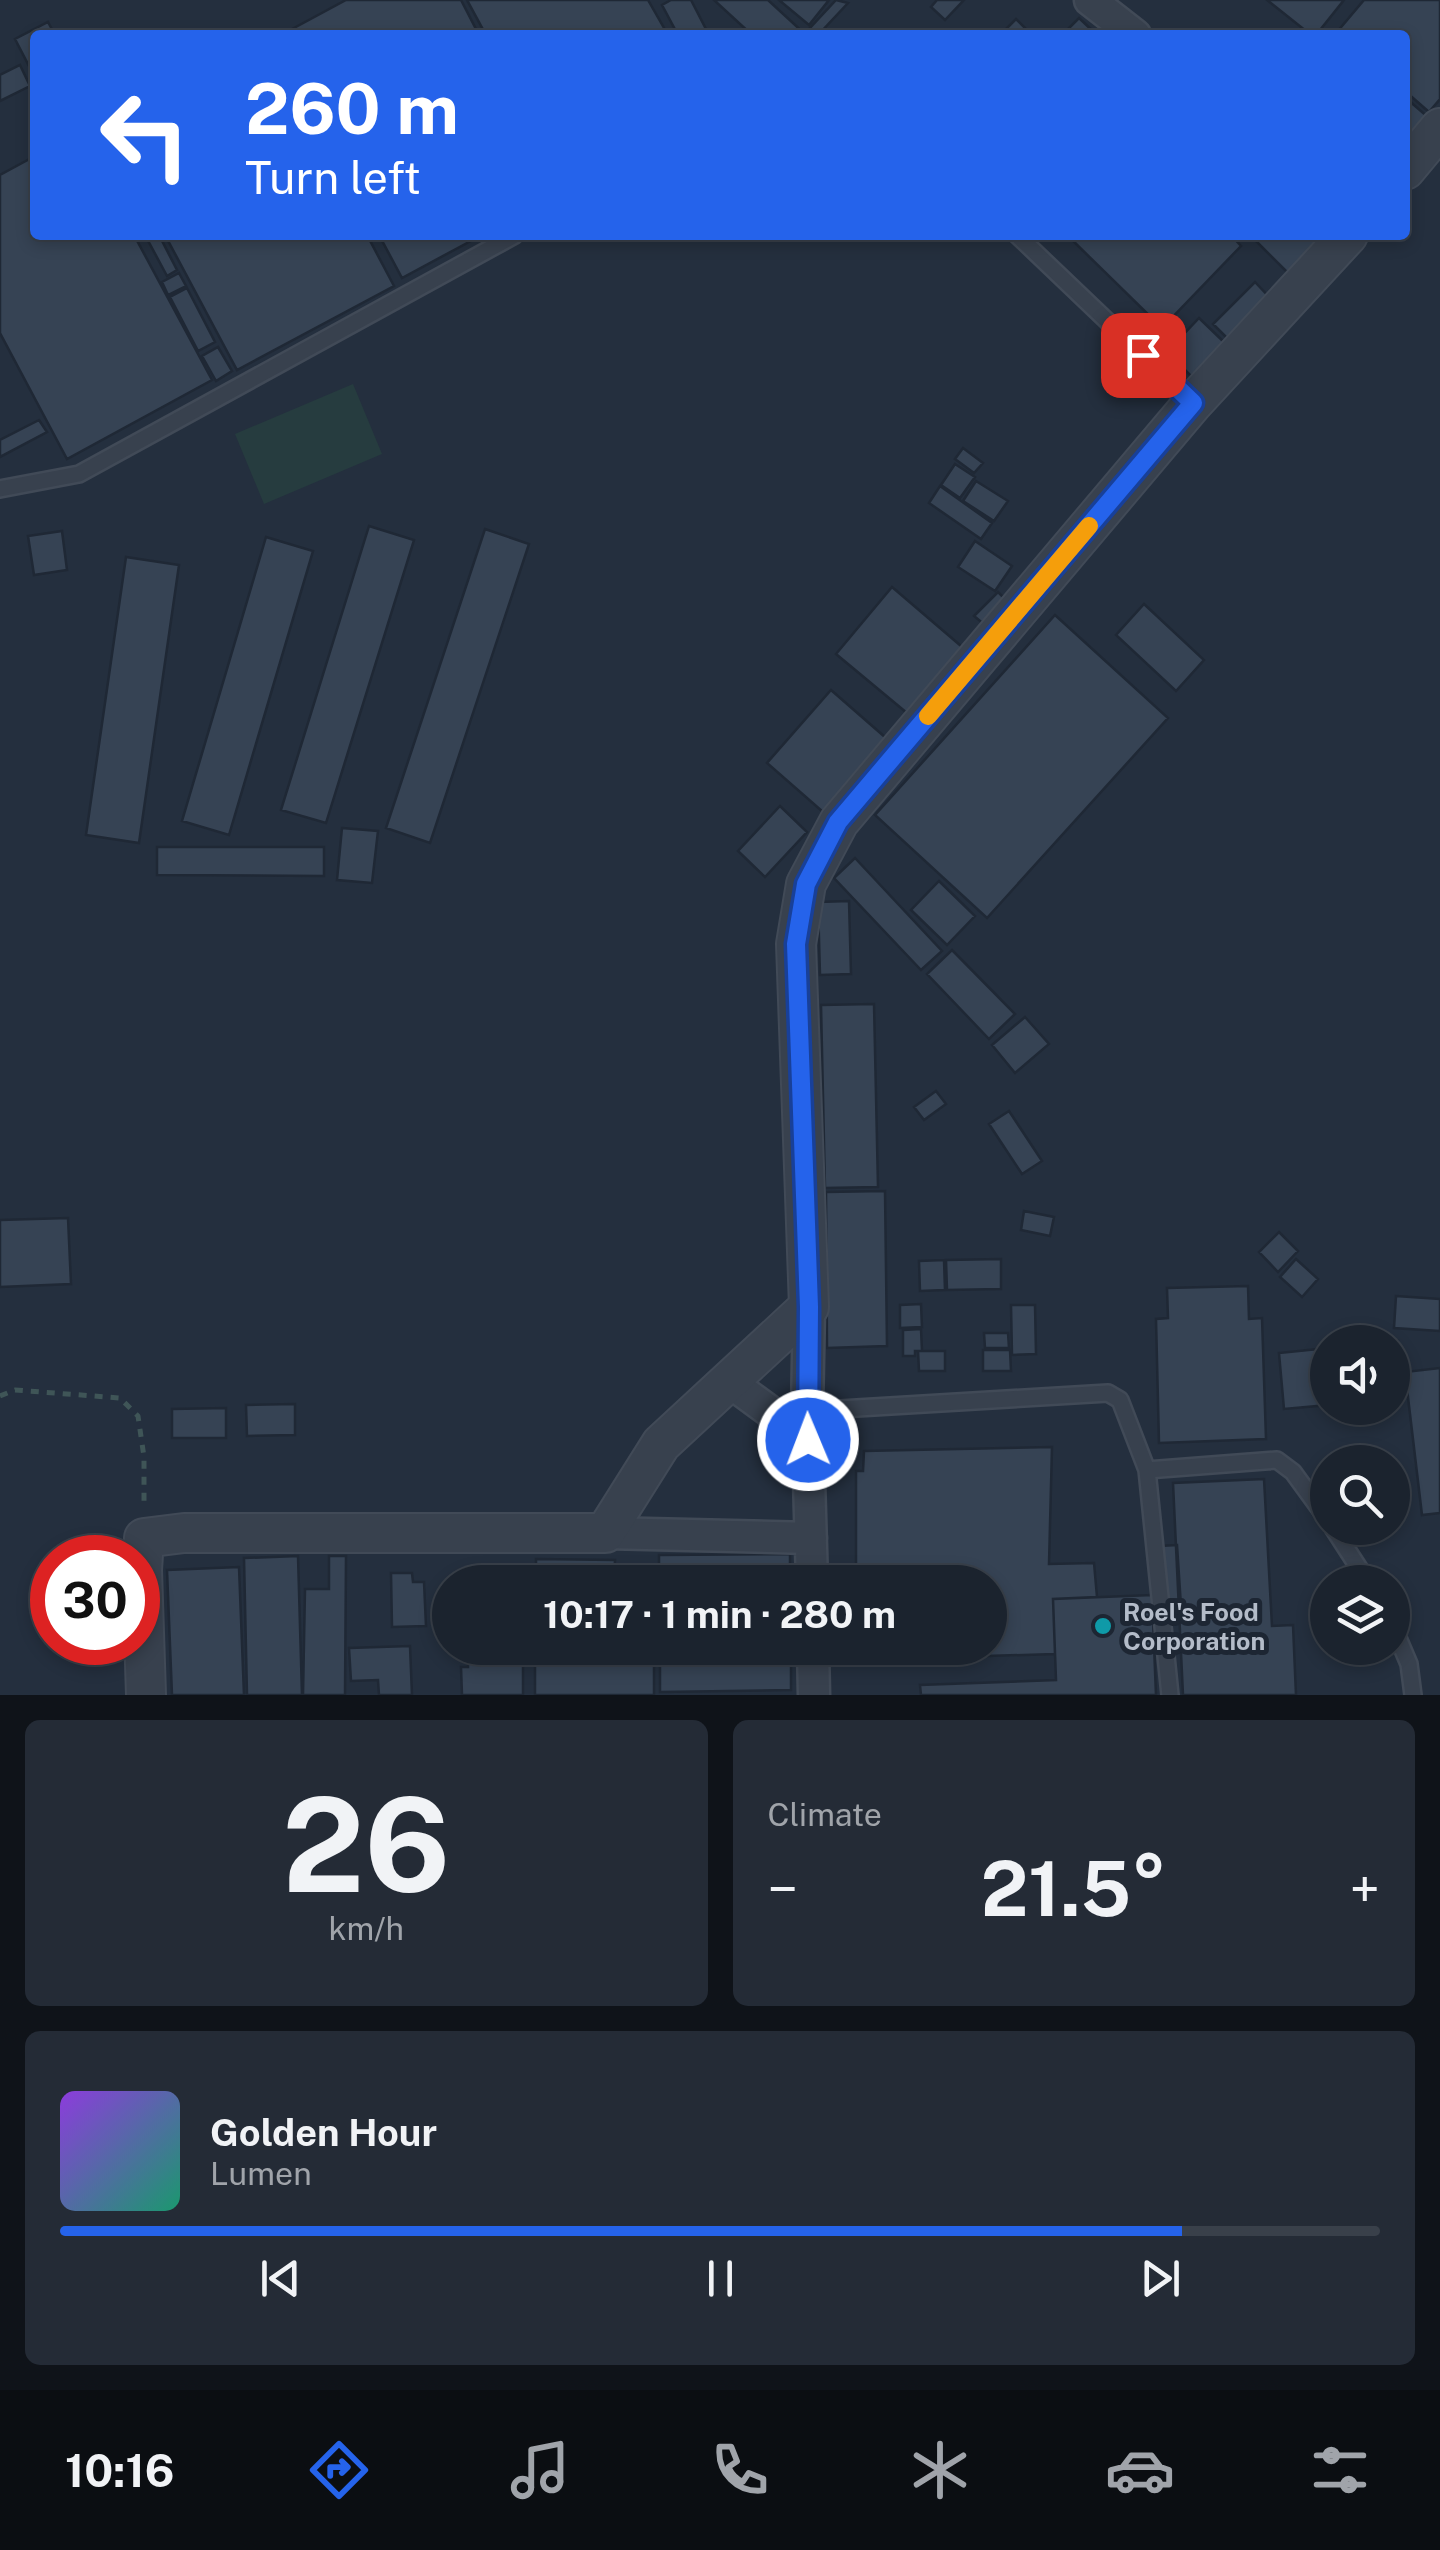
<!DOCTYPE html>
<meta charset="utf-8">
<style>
body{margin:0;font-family:"Public Sans",sans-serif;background:#242b36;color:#f1f3f6;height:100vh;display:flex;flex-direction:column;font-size:38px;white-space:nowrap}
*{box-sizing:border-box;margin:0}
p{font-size:32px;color:#a0a4aa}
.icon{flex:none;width:55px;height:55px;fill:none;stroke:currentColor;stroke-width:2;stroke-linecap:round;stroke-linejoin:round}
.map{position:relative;height:1695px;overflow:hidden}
.details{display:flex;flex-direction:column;gap:25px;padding:25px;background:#0f1319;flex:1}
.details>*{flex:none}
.banner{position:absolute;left:30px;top:30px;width:1380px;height:210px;border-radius:10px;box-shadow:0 5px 15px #0003,0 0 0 2px #39404a;background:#2563eb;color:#fff;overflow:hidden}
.controls{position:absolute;left:1310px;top:1325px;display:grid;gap:20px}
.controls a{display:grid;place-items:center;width:100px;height:100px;border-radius:50%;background:#1b232e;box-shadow:0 5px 15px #0003,0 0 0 2px #39404a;font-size:50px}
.speed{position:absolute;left:30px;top:1535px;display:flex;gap:20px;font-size:50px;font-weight:700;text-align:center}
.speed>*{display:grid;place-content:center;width:130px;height:130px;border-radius:50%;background:#1b232e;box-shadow:0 5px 15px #0003,0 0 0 2px #39404a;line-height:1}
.speed .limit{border:15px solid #d22;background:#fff;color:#111}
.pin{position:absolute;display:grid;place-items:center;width:85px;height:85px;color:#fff;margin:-42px;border-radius:20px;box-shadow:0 5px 15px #0006}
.me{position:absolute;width:110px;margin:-55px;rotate:359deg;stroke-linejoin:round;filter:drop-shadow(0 0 8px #0008)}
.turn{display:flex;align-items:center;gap:35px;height:210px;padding:0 50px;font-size:45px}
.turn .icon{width:130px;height:130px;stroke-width:2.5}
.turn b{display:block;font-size:70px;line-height:85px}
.big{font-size:75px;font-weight:700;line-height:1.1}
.details .widget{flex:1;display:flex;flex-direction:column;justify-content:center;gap:15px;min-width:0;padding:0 35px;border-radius:15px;background:#242b36}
.details .dial{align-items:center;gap:0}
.dial b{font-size:130px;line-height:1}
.song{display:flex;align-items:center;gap:30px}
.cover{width:120px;height:120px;border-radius:15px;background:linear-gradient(135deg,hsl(270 70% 55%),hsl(160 70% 35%))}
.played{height:10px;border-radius:5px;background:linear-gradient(90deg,#2563eb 85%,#39404a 85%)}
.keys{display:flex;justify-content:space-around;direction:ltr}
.heat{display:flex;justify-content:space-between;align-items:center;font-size:55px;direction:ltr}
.details .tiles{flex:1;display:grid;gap:25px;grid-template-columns:1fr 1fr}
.widget:last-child{grid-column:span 2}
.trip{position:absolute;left:432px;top:1565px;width:575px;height:100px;border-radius:50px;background:#1b232e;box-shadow:0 5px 15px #0003,0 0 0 2px #39404a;font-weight:700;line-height:100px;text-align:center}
.tabs{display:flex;height:160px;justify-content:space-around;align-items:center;background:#0b0e12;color:#a0a4aa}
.tabs .icon{width:70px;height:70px}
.tabs .current{color:#2563eb}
.tabs b{font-size:45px;color:#f1f3f6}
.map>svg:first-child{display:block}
.green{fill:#263c3f}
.building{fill:#364354;stroke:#1f2835;stroke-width:2.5}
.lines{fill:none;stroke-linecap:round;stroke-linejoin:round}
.service-casing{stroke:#414a57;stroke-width:20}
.minor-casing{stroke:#414a57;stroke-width:35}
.tertiary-casing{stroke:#414a57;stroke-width:42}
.path{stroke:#3f5557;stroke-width:5;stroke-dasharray:8 8;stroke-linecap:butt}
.service{stroke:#38414e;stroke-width:15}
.minor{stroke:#38414e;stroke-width:30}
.tertiary{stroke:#38414e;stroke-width:38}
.route-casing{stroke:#184099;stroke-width:25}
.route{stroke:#2563eb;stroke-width:18}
.slow{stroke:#f59e0b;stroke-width:18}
.culture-dot{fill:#0f9aa8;stroke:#1d2633;stroke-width:4}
.labels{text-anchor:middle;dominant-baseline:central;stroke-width:10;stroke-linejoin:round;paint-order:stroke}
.poi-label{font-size:25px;font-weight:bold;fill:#b4bcc9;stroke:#1d2633;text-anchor:start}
</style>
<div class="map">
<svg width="1440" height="1695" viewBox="0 0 1440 1695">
<rect width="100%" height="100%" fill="#242f3e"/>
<path class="green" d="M353,384L382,454L264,504L235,434Z"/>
<path class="building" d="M346,0H461L479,35H281Z
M467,0H648L668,35H486Z
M671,0H691L709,35H678L662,5Z
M714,0H768L806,35H752Z
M779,0H829L809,25Z
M836,0L848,3L818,35L810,28Z
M937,0H964L945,20L931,7Z
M1267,0H1344L1316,35H1311Z
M1364,0H1440V99L1429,112L1405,91V35H1341L1337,32Z
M1079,18L1097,35H1062Z
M1016,19L1032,35H1000Z
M48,22L55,35H35V66L30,68L15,39Z
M20,65L30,86L0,101V75Z
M1407,99L1429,118L1405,145V101Z
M35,156V235H134L212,380L67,459L0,333V175Z
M145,235H159L177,270L167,276Z
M165,235H367L394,286L237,370Z
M379,235H482L402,278Z
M1067,235H1231L1241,246L1162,328Z
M1250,235H1328L1289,274Z
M179,273L186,286L168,295L162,282Z
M1255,282L1270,298L1229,340L1213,324Z
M187,288L215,342L198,351L170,297Z
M1199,318L1227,345L1194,379L1167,352Z
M218,347L232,371L216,381L202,356Z
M39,420L47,432L0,457V440Z
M963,448L983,463L974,473L955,459Z
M955,464L975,477L960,498L941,485Z
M976,481L1008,501L994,521L963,501Z
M940,486L992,523L981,539L929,503Z
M369,526L414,540L326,823L281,810Z
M485,529L529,544L430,843L386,828Z
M62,531L67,570L34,575L28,536Z
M266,537L313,551L229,835L182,821Z
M975,541L1012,566L995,591L958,567Z
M126,557L179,565L139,843L86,835Z
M892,587L968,652L913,718L836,654Z
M998,592L1008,602L985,625L974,616Z
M1144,604L1204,660L1176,691L1116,635Z
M1055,615L1168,718L987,918L875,815Z
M831,690L886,738L823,812L767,763Z
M780,806L807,832L765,877L738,851Z
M342,828L378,831L372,883L337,880Z
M157,847H324V876L157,875Z
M855,858L942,951L921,970L834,878Z
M939,881L975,916L947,945L911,910Z
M849,901L851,974L820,975L818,902Z
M952,950L1015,1014L989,1039L927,974Z
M874,1004L878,1187L825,1188L821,1005Z
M1025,1017L1049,1044L1015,1073L992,1045Z
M936,1091L946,1104L924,1120L914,1107Z
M1009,1111L1042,1161L1022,1174L989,1124Z
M885,1191L887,1346L827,1348L826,1192Z
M1024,1211L1054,1217L1050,1236L1021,1230Z
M68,1218L71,1284L0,1287V1220Z
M1279,1232L1298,1251L1278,1272L1259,1252Z
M1001,1259V1289L947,1290L946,1260Z
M1296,1259L1318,1279L1302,1297L1280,1277Z
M944,1260L945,1290L920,1291L919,1261Z
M1248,1286L1249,1319L1262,1318L1266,1439L1159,1443L1156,1319L1168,1318L1167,1288Z
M1396,1296L1440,1299V1331L1394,1328Z
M921,1304L922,1327L900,1328V1305Z
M1011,1305H1035L1036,1354L1012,1355Z
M921,1329L922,1351H915V1356H903V1330Z
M984,1333H1008L1009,1348H985Z
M1398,1341L1403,1399H1392V1342H1386Z
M1328,1348V1405L1284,1409L1279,1353Z
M983,1350H1010L1011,1371H983Z
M918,1351H945V1371H919Z
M1440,1368V1513L1422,1515L1405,1372Z
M295,1404V1435L247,1436L246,1405Z
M226,1408V1438H172V1409Z
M1052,1447L1049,1564L1094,1563L1097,1597L1053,1599L1055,1654L856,1660V1648H990V1582H856V1471H863L864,1451Z
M1264,1479L1272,1626L1293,1625L1296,1695H1183L1173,1483Z
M1177,1545L1181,1606L1162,1607L1159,1546Z
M790,1554V1582H659V1555Z
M298,1556L302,1695H247L244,1558Z
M329,1556H346L345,1695H303L305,1589H329Z
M536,1559L615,1560L614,1582H536Z
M239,1567L244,1695H172L167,1570Z
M520,1571V1582H483V1572Z
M391,1573H412L413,1582H424L426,1626L392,1627Z
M1152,1595L1156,1695H921L920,1685L1056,1680L1053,1599Z
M410,1646L412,1695H379L378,1680L351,1681L349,1648Z
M468,1648H523V1695H462L461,1667H468Z
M535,1648H654V1695H535Z
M660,1648H791V1690L660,1692Z"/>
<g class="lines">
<g class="service-casing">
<path id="service" d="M1017,235L1191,401
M0,489L79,474L515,235
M807,1411L1108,1393L1120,1400L1147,1470L1170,1695
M1147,1470L1277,1460L1293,1472L1328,1520
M1333,1528L1368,1582
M1392,1624L1409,1664L1413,1695"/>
</g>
<g class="minor-casing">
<path id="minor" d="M1090,0L1135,35
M809,1307L807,1411L812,1582
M727,1380L809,1440
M605,1533L811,1538
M813,1648L814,1695"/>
</g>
<g class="tertiary-casing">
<path id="tertiary" d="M1405,170L1440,128
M146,1695L142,1570L144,1538L184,1533H605L661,1444L809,1307L796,944L806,884L839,822L1193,403L1348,235"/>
</g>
<path class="path" d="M0,1396L15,1390L120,1398L138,1416L144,1457V1505"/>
<use href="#service" class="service"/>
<use href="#minor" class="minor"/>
<use href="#tertiary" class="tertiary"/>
</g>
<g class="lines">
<g class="route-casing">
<path id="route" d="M808,1440L809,1307L796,944L806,884L838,822L1193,403L1143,355"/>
</g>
<use href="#route" class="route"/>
<path class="slow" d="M928,716L1089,526"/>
</g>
<circle class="culture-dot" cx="1103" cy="1626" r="10"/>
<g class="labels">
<g class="poi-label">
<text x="1123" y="1612">Roel's Food<tspan x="1123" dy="29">Corporation</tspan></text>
</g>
</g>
</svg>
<div class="controls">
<a><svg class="icon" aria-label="sound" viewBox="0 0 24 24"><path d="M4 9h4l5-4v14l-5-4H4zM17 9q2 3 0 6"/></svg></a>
<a><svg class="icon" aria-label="search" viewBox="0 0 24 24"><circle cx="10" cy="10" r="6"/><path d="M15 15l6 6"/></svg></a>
<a><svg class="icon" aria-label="layers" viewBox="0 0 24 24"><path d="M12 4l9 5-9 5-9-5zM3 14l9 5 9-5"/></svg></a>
</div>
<div class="speed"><div class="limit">30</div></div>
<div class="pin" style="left:1143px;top:355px;background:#d93025"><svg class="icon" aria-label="arrive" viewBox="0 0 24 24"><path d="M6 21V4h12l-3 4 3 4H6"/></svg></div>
<svg class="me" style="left:808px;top:1440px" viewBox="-20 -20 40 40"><circle r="17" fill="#2563eb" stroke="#fff" stroke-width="3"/><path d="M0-11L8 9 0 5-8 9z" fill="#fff"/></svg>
<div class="trip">10:17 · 1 min · 280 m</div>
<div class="banner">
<div class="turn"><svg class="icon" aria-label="left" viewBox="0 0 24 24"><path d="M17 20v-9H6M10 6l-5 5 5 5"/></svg><div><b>260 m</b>Turn left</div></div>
</div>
</div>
<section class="details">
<div class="tiles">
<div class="widget dial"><b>26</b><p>km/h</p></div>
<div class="widget"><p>Climate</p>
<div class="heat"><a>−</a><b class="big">21.5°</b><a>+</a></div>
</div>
<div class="widget">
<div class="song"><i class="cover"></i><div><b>Golden Hour</b><p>Lumen</p></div></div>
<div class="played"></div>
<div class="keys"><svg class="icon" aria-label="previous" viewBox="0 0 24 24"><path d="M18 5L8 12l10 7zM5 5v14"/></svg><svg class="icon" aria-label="pause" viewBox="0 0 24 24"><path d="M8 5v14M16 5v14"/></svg><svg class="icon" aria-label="next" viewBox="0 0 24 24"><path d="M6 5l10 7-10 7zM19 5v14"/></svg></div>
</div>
</div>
</section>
<nav class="tabs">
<b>10:16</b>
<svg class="icon current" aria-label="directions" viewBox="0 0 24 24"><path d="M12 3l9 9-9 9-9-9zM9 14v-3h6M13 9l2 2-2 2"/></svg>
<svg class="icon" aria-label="music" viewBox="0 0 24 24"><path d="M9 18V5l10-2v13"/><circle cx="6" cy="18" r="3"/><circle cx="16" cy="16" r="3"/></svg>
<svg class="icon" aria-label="phone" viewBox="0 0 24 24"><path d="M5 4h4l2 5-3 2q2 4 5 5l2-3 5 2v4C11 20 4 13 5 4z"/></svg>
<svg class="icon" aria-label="climate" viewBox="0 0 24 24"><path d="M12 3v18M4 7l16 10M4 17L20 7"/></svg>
<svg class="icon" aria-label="car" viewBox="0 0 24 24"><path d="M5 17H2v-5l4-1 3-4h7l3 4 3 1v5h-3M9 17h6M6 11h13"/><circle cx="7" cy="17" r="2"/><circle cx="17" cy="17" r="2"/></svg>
<svg class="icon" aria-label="filters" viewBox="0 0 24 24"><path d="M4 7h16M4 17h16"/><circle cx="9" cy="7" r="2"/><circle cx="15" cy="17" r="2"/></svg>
</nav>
